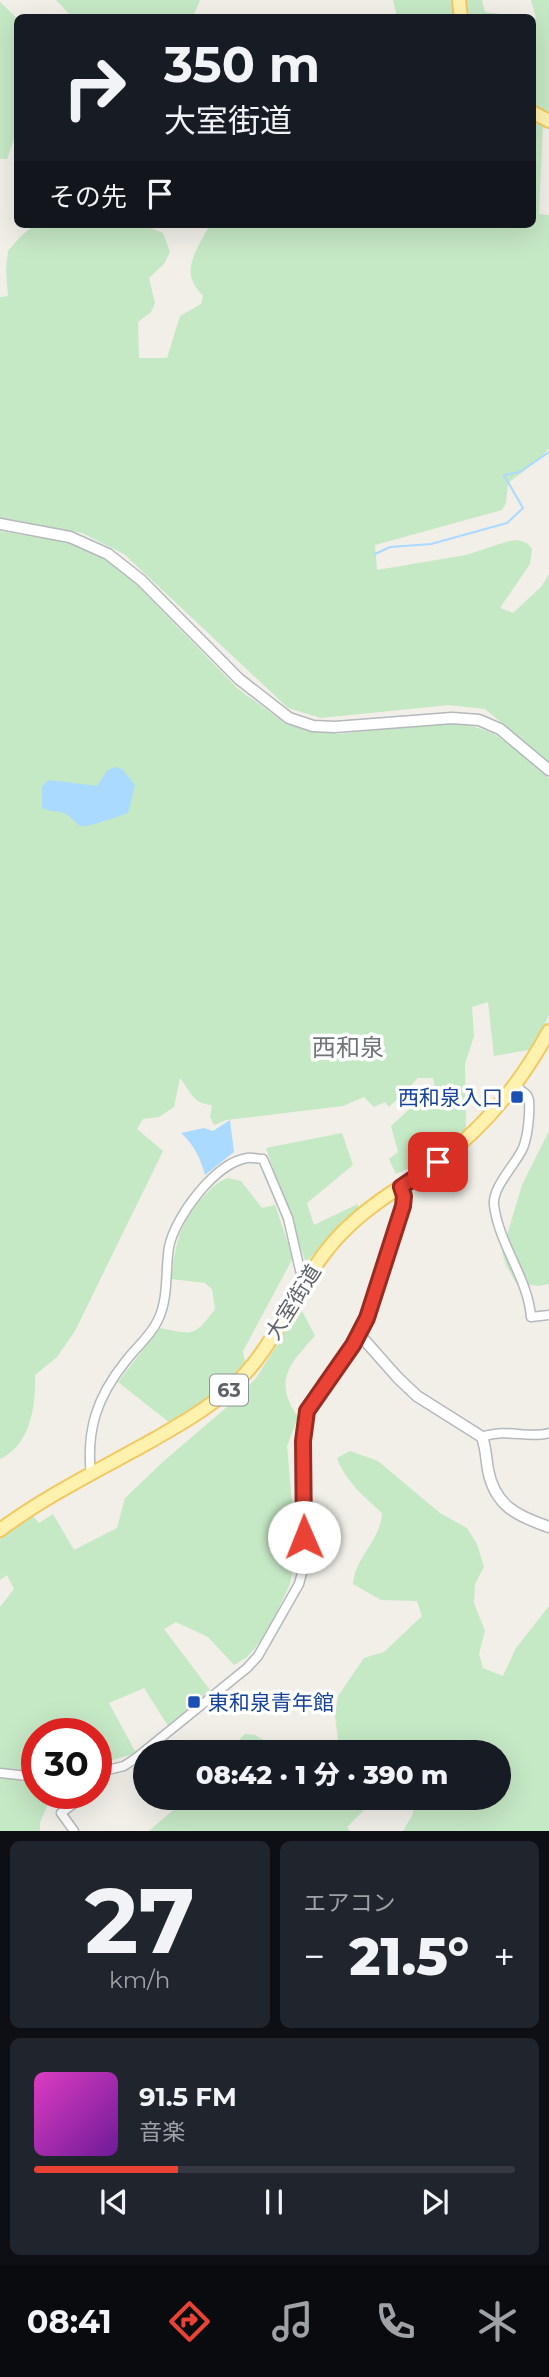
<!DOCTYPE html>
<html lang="ja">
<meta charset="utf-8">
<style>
body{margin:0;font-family:Montserrat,"Noto Sans JP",sans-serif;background:#20242c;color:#f1f3f6;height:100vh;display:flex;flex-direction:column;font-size:26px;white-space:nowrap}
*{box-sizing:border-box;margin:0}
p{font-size:23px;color:#9ea1a6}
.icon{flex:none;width:38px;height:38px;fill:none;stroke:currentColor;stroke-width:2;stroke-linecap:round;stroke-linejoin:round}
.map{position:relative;height:1831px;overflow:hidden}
.side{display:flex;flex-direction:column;gap:10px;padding:10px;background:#0d0f14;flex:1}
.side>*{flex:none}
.top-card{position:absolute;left:14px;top:14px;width:522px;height:214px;border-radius:10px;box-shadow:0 7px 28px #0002;background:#171b24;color:#f1f3f6;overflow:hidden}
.speed{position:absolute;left:21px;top:1718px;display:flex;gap:14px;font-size:35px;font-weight:700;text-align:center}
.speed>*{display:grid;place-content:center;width:91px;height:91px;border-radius:50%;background:#171b24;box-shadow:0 7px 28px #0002;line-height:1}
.speed .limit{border:10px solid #d22;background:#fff;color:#111}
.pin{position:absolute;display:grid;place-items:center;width:60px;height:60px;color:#fff;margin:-30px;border-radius:14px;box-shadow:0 4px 10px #0006}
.me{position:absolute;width:77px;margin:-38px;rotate:359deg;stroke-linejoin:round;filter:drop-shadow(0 0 5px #0008)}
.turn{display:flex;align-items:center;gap:24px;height:147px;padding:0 35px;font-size:32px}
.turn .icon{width:91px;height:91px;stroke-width:2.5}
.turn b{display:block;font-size:49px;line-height:60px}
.then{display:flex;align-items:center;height:66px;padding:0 35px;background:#0003;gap:14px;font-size:26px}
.big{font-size:52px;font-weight:800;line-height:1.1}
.side .tile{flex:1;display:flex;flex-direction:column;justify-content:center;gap:10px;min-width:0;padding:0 24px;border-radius:10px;background:#20242c}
.side .dial{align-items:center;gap:0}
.dial b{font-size:91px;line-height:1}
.song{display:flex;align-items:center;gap:21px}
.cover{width:84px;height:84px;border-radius:10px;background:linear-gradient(135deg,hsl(310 70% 55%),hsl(280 70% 35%))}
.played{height:7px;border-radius:4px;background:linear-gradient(90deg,#ea4335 30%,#363941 30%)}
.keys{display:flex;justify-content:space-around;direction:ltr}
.heat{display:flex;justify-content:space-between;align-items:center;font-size:38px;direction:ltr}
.side .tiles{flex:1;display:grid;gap:10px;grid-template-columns:1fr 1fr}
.tile:last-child{grid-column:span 2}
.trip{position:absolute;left:133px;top:1740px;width:378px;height:70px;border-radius:35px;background:#171b24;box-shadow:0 7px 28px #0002;font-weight:800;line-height:70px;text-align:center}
.menu{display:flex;height:112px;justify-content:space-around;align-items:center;background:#090b0e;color:#9ea1a6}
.menu .icon{width:49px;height:49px}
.menu .selected{color:#ea4335}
.menu b{font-size:32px;color:#f1f3f6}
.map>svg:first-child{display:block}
.green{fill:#c5e8c5}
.water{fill:#aadaff}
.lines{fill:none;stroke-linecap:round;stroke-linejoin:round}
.stream{stroke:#aadaff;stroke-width:2}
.minor-casing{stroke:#b5b8bc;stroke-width:11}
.tertiary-casing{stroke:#b5b8bc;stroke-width:13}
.primary-casing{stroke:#f2c960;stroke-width:16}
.minor{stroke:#fff;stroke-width:8}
.tertiary{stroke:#fff;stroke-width:10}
.primary{stroke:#fff2af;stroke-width:12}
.route-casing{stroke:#982c22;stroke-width:18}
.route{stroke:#ea4335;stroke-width:12}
.transit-dot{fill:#1a4fb4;stroke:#fff;stroke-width:2.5}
.labels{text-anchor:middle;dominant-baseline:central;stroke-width:7;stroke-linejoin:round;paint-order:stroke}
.shield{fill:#fff;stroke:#8f9295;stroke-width:2}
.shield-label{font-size:19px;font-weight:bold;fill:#5f6368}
.transit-label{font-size:21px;fill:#164399;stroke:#fff;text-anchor:end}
.street-label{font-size:21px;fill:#5f6368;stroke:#fff}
.quarter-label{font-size:24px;fill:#70757a;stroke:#fff}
</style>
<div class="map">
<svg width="549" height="1831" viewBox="0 0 549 1831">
<rect width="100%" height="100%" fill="#f1efe8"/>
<path class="green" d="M56,0H200L193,17L73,18Z
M393,0H454L456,17H397Z
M467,0H482L485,12L528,17H469Z
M531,0H549V114L532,103V18H536Z
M0,2L18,19L17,131L7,159H0Z
M532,119L543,124L539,214L549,215V448L542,457L508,483L506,503L502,510L375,545L377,570L466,555L509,541L518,540L527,543L532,549L530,564L500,608L513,613L541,587L549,574V762L485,709L449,705L321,718L288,708L124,554L82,533L0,519V297L8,296L6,270L8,251L20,237L35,224H150L149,227L163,233L170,252L164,264L149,278L155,303L151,312L138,322L139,358H167L180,316L201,304L203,296C199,291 195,287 193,282C184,263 203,240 210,224H532Z
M0,531L70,543L108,561L127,575L237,688L286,724L338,734L448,723L469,725L493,733L517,750L549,778V1015L534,1049L494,1056L488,1002L472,1007L474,1036L465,1064L466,1131C448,1152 421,1163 396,1174L389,1159L398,1152L391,1126L435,1086L433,1078H418L389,1107L385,1102L374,1107L364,1097L343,1106L226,1120L214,1125L210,1117L212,1105C193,1104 190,1091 180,1078L174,1107L159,1117L143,1119L137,1129L163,1151L75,1331L57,1357L35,1375C36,1405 31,1445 0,1459Z
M549,1131V1284L539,1286L516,1283L506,1265L502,1252L522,1185Z
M342,1133L353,1165L307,1203L314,1225L358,1204V1211L329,1236L306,1263L266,1148Z
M228,1178L241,1181L262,1208L275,1205L293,1258L243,1351L245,1362L217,1392L170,1423L118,1382L160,1328C194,1335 194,1337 215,1309L212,1289L205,1283L171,1279C176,1244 178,1226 202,1198C211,1189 216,1182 228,1178Z
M300,1307L315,1336C289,1364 273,1381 298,1417L287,1446L296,1549L290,1584L270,1627L256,1647L247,1657L234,1665L208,1637L176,1622L164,1629L210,1690L168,1726L144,1688L109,1703L136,1753L96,1765V1734H37V1794H53L40,1822V1831H0V1607L14,1589L7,1575L0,1580V1538L33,1516L39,1523L53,1514L74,1550L117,1528L125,1498L165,1460L234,1401L257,1377Z
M350,1451L378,1461L440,1513L467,1528L477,1544L484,1567L475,1584L474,1603L485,1631L479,1654L483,1668L503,1676L516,1648L549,1606V1831H403L413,1814L412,1797H499V1752H337L339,1748L335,1716L338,1696L364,1658L384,1652L422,1616L417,1601L381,1600L353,1584C355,1557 381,1540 382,1513C365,1497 345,1481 337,1458Z
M245,1734L255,1735L285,1752H227Z
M188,1797H377L347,1827L350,1831H149Z"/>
<path class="water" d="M114,767L122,769L135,785L128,813C120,816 86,828 81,826C74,823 71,815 63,813C56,810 49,812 42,808V786L49,780L97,786L107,771Z
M230,1120L234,1152L205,1175C200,1157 194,1145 181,1133L204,1128L213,1131Z"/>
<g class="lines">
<path class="stream" d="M375,554L390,547L431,544L507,523L523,508L504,475L520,472L549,452"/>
<g class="minor-casing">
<path id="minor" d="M516,1086L527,1095L529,1100C530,1114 528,1135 523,1148C516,1164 492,1187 494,1205C499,1245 528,1278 531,1317L549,1315
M482,1437C507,1428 528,1439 549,1433
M91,1475C86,1430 97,1397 125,1362C136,1347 150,1337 158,1320C169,1297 165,1271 169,1247C175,1217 215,1163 247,1158C252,1157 258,1159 263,1159L288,1218L303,1283
M0,1773L37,1777
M96,1773L124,1766L136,1758L247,1668L258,1656L299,1584L303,1569V1441L307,1411L353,1345L367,1318L403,1206L401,1187
M74,1831L61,1813L87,1794"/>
</g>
<g class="tertiary-casing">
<path id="tertiary" d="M0,524L70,537L108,554L141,580L239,679L289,718L313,726L335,727L452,718L479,720L500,729L549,770
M359,1334L398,1378L417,1396L482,1437C486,1448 486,1458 488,1470C495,1506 517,1516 549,1527"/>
</g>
<g class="primary-casing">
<path id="primary" d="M459,0L461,18
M532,112L549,121
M0,1530C47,1495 101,1469 151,1441C179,1425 207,1409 231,1388C282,1342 299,1271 350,1225C375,1201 408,1183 436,1163C485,1128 520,1084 549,1031"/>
</g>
<use href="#minor" class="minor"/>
<use href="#tertiary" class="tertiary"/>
<use href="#primary" class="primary"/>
</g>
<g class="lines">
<g class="route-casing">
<path id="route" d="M304,1537L303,1441L307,1411L353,1345L367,1318L403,1206L404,1196L401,1187L438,1162"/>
</g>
<use href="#route" class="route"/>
</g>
<g class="transit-dot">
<rect x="510" y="1090" width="14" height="14" rx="3.5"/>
<rect x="187" y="1695" width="14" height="14" rx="3.5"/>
</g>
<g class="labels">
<rect class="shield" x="210" y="1374.5" width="38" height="31" rx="5"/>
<g class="shield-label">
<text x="229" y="1390">63</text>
</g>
<g class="transit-label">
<text x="503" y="1097">西和泉入口</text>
<text x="208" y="1702" text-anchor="start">東和泉青年館</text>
</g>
<g class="street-label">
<text transform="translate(293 1302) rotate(-58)">大室街道</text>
</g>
<g class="quarter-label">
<text x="348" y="1047">西和泉</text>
</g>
</g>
</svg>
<div class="speed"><div class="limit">30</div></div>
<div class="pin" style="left:438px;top:1162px;background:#d93025"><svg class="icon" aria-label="arrive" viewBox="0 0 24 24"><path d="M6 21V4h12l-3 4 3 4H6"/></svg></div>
<svg class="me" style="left:304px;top:1537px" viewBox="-20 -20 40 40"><circle r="19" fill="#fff"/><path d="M0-13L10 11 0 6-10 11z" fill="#ea4335"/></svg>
<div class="trip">08:42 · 1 分 · 390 m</div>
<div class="top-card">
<div class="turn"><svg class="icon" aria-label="right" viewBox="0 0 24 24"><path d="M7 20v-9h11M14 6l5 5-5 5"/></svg><div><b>350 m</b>大室街道</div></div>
<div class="then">その先<svg class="icon" aria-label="arrive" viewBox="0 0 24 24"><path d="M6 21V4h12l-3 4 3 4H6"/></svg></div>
</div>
</div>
<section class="side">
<div class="tiles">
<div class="tile dial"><b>27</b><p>km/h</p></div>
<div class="tile"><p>エアコン</p>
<div class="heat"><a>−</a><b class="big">21.5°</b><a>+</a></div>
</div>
<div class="tile">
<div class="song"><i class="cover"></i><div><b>91.5 FM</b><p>音楽</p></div></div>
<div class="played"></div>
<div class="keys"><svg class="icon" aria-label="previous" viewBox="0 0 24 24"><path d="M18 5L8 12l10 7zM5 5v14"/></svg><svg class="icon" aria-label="pause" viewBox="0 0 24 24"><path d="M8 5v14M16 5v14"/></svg><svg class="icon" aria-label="next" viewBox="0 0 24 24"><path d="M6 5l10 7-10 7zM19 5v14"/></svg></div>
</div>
</div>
</section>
<nav class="menu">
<b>08:41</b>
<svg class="icon selected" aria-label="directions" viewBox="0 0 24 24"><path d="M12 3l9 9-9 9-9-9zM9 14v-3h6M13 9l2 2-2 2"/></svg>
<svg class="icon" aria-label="music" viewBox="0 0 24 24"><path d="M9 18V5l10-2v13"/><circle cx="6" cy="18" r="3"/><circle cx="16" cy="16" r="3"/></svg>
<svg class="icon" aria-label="phone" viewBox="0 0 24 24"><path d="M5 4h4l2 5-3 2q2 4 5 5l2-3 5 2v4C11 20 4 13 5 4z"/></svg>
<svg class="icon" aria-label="climate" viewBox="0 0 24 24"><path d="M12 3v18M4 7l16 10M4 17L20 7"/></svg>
</nav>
